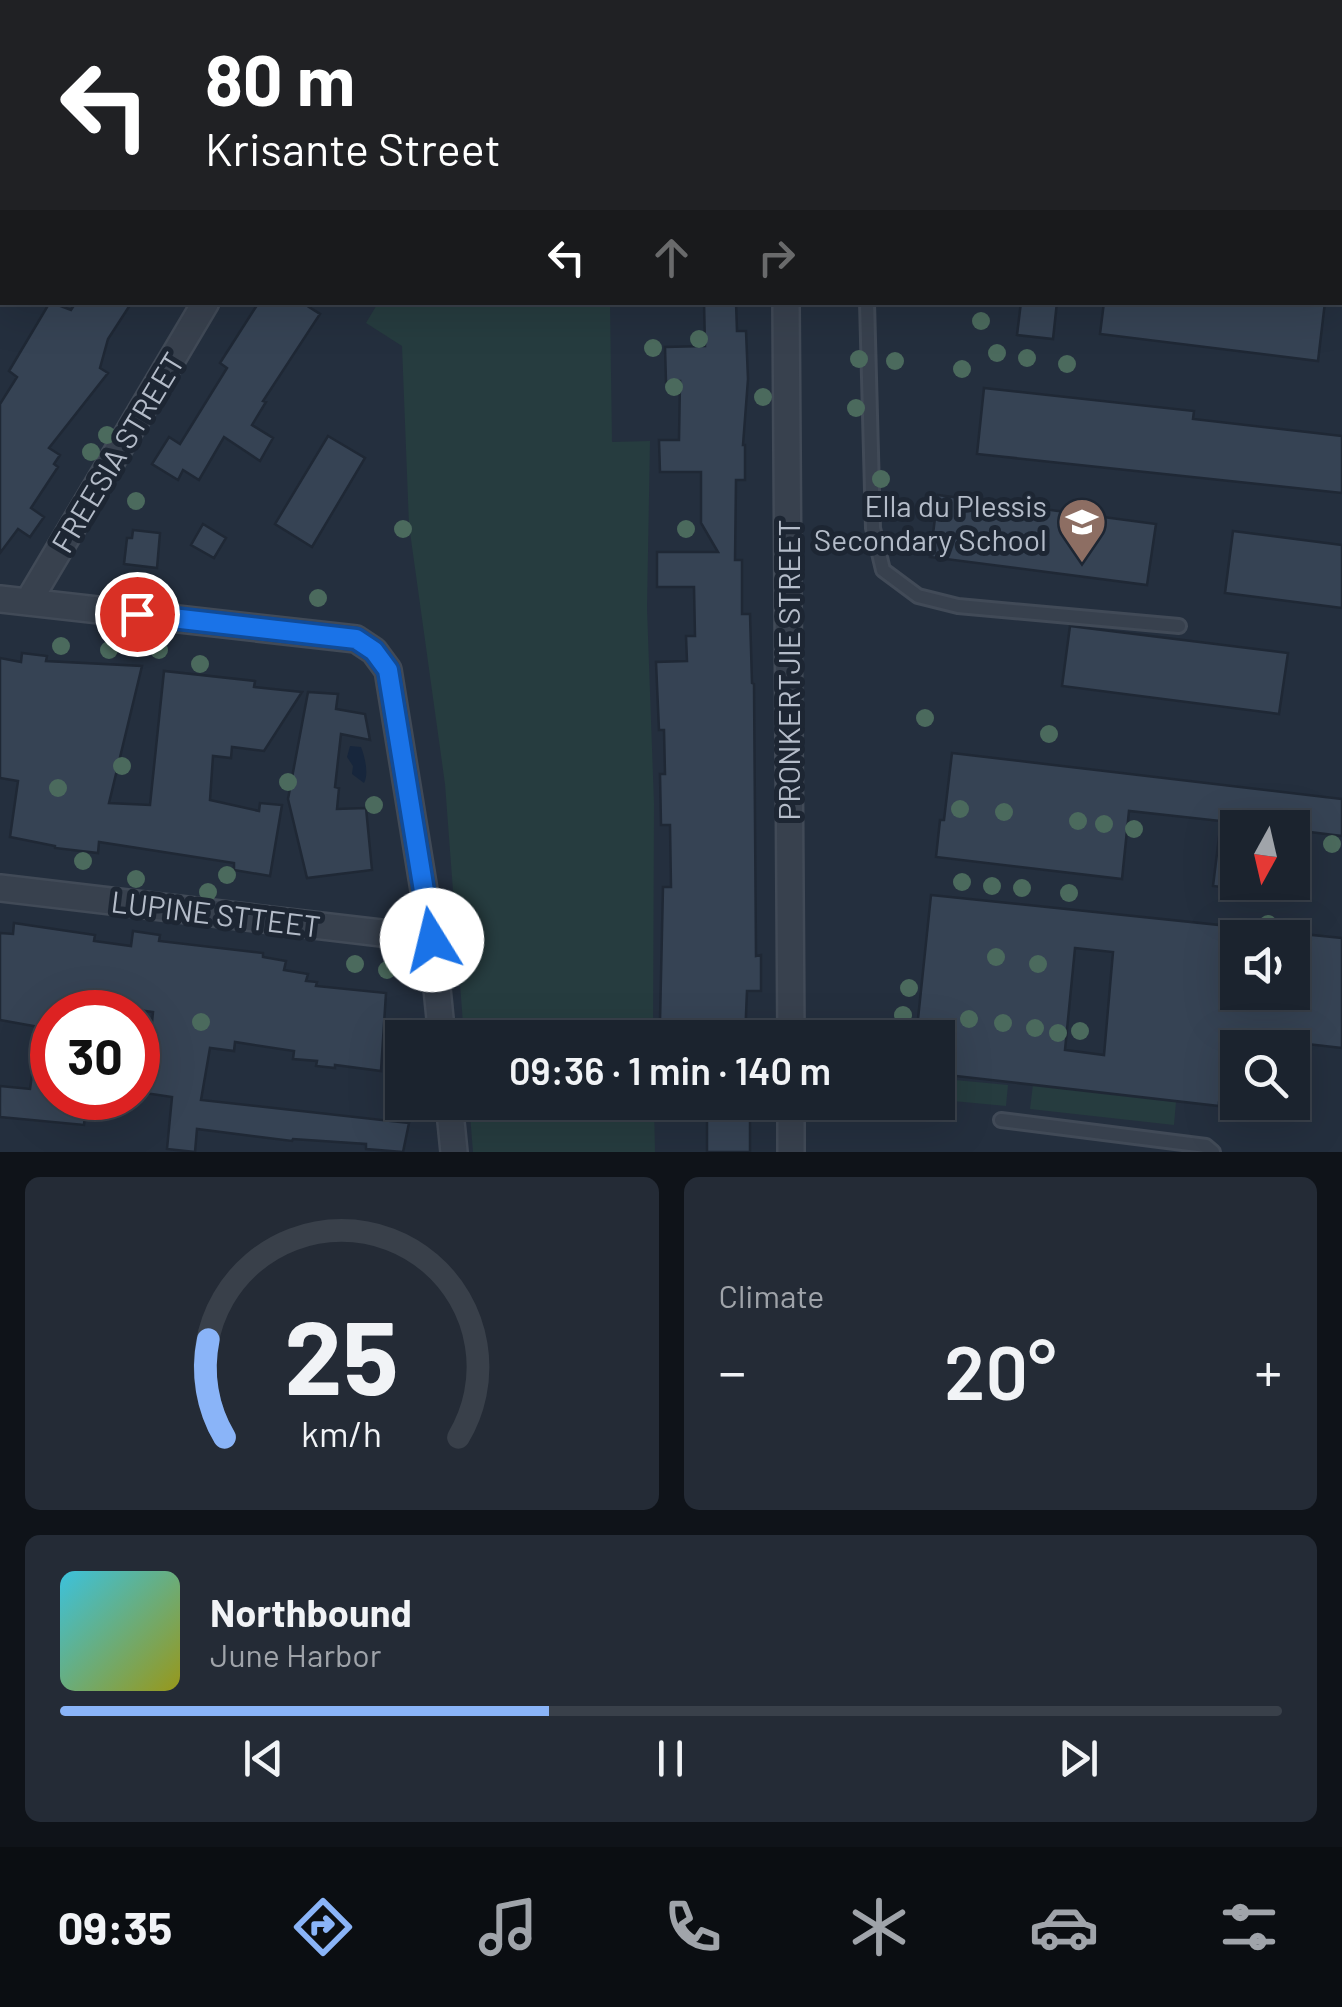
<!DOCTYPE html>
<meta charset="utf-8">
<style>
body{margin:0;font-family:Barlow,sans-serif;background:#242b36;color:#f1f3f6;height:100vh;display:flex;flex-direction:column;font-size:38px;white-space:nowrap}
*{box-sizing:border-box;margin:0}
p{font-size:32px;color:#a0a4aa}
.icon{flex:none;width:55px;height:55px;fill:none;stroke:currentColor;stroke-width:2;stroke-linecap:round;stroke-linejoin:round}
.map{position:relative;height:1152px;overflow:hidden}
.details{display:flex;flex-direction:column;gap:25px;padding:25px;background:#0f1319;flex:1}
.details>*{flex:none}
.guide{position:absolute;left:0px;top:0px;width:1342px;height:305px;box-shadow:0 10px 40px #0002,0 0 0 2px #39404a;background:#202124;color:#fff;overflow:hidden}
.needle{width:65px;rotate:188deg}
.buttons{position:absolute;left:1220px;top:810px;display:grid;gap:20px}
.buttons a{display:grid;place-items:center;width:90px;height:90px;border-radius:0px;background:#1b232e;box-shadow:0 10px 40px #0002,0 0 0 2px #39404a;font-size:50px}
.speed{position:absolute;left:30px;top:990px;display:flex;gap:20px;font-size:50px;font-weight:700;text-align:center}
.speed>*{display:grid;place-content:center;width:130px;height:130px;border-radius:50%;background:#1b232e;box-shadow:0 10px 40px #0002,0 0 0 2px #39404a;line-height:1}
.speed .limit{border:15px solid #d22;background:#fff;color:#111}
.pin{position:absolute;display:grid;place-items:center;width:85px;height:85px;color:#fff;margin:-42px;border:5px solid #fff;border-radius:50%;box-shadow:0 2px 10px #0007}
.me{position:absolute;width:110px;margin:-55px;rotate:351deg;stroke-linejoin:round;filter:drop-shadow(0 0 8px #0008)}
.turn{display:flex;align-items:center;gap:35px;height:210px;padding:0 40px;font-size:45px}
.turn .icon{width:130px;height:130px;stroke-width:2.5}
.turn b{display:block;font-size:70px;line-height:85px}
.lanes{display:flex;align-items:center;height:95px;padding:0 40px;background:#0003;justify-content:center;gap:50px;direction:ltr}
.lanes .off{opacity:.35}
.big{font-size:75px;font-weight:600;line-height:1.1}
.details .tile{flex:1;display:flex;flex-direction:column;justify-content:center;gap:15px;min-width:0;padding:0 35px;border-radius:15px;background:#242b36}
.details .dial{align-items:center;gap:0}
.dial svg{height:260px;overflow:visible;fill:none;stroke:#39404a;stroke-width:7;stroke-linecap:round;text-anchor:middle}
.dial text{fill:#f1f3f6;stroke:none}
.song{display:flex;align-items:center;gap:30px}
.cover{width:120px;height:120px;border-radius:15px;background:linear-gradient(135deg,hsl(190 70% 55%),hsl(60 70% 35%))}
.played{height:10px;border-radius:5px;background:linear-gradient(90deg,#8ab4f8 40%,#39404a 40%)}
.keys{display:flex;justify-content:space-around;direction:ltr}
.heat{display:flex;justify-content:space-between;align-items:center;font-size:55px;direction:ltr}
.details .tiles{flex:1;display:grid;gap:25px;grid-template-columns:1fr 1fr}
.tile:last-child{grid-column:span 2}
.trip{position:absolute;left:385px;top:1020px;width:570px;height:100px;border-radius:0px;background:#1b232e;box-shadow:0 10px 40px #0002,0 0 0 2px #39404a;font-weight:600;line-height:100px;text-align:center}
.tab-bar{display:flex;height:160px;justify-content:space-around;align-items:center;background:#0b0e12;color:#a0a4aa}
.tab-bar .icon{width:70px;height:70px}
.tab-bar .on{color:#8ab4f8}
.tab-bar b{font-size:45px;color:#f1f3f6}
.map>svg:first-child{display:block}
.green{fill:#263c3f}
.water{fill:#17263c}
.building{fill:#364354;stroke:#1f2835;stroke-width:2.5;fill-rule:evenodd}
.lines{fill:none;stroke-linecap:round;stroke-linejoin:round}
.lane-casing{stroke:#414a57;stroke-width:18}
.street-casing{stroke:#414a57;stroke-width:30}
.lane{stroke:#38414e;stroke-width:12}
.street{stroke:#38414e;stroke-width:25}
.tree{fill:#4b6a5d}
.route-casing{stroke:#114b97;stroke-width:25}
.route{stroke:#1a73e8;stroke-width:18}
.labels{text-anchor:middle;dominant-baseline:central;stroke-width:10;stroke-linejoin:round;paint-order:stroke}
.street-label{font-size:30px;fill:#b4bcc9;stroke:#1d2633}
.poi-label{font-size:30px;fill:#b4bcc9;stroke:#1d2633;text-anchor:end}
</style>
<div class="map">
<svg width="1342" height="1152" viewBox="0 0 1342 1152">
<rect width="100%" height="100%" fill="#242f3e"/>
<path class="green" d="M456,0H640V2H456Z
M378,303H610L612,442L650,441L647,608L654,804L653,1037H464L445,784L409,525L402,346L366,323Z
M955,1080L1008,1085L1006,1106L953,1101Z
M1033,1084L1176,1102L1174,1125L1030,1109Z
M469,1103H654L655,1152H473Z"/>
<path class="water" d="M350,746L361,747C365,757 369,774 364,783L352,774L353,766L347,757Z"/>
<path class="building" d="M50,302L71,310L76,302H132L108,339L100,368L108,373L49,448L60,455L54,464L58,467L31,508L44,517L30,537L18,529L0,553V404L17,377L9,371Z
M259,302H301L320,314L263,401L266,402L252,425L273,438L260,461L224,437L199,480L183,470L178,480L152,464L169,437L180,444L227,368L220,363Z
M704,302H736L737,331H746L748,379L743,445H745V480H736L735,560H742V614H750L752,683L754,684L756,956L761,955V991H747L745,1038H680L681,1022L660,1021L663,887H671L670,825H661L660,774H665L664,730H659L656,662L687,661L686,636H695L694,587H657V552H718L701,523V472H660L659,440H679L680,381L666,382L665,347L705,346Z
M1021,302H1057L1053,339L1017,335Z
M1104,302H1325L1318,361L1100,334Z
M984,388L1194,411L1193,419L1342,436V493L977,454Z
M328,436L365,458L312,547L275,524Z
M938,495L1156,524L1147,585L930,557Z
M203,524L226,538L214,558L191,545Z
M133,530L160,533L157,568L124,564L127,538H132Z
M1233,531L1342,545V608L1225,593Z
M1070,626L1288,653L1279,714L1062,686Z
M22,653L47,656L46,661L142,666L109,803L150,805L164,671L255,681L254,687L302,692L264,751L232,747L231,758L213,756L210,800L259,811L260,803L282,805L270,876L234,870V863L99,842L98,853L55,848V846L10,837L18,781L0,778V658L21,662Z
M308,692L338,694L336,709L365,714L370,740L341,734L335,787L339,788L337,809L366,808L372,870L307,878L288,799Z
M952,753L1342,799V836L1238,823V889L1213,886L1221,821L1129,811L1122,879L936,857L940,820H944Z
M931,895L1238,927V999L1292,1005V933L1342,938V1048L1238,1036V1105L1219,1103V1106L938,1074V1038H916ZM1075,948L1113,952L1104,1055L1065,1050Z
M14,923L95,935L94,941L131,946L133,931L160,935L159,941L263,953V957L286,961L284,970L308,974L306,981L317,982L316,986L386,993L381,1071L335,1065V1068L316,1066L317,1061L293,1059L294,1051L235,1042L234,1051L210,1048L201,1100L409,1123L403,1152L366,1149V1144L293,1139L292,1141L197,1129L195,1152L167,1149L172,1097L145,1093L153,1012L66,1000L68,1012H52V1098H87L84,1125L0,1117V1086L30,1089L39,1027L0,1020V933L13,934Z
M707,1119H750V1152H707Z"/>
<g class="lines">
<g class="lane-casing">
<path id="lane" d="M1340,40L1342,41
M867,302L873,528L883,570L918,596L958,606L1179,626
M1001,1120L1206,1146L1213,1152"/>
</g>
<g class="street-casing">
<path id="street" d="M783,0V2
M15,2V0
M304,2V0
M0,85L2,72
M786,302L791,1038
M0,599L356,639L374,651L388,670L432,939L442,1038
M28,602L206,302
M0,888L432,939
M449,1102L454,1152
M791,1102V1152"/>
</g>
<use href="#lane" class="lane"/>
<use href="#street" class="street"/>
</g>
<g class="tree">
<circle cx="981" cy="321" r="9"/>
<circle cx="699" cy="339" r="9"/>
<circle cx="653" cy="348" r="9"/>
<circle cx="997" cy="353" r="9"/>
<circle cx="1027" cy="358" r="9"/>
<circle cx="859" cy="359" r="9"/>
<circle cx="895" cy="361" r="9"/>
<circle cx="1067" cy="364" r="9"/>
<circle cx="962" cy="369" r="9"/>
<circle cx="674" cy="387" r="9"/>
<circle cx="763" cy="397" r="9"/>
<circle cx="856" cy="408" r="9"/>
<circle cx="107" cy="435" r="9"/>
<circle cx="91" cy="452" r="9"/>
<circle cx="881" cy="479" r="9"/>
<circle cx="136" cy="501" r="9"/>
<circle cx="403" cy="529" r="9"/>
<circle cx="686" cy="529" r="9"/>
<circle cx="318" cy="598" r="9"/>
<circle cx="61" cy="646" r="9"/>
<circle cx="109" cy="650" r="9"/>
<circle cx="159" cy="650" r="9"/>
<circle cx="200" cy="664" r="9"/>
<circle cx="925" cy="718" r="9"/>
<circle cx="1049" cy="734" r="9"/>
<circle cx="122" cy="766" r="9"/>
<circle cx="288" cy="782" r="9"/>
<circle cx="58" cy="788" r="9"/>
<circle cx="374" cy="805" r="9"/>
<circle cx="960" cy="809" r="9"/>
<circle cx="1004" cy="812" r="9"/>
<circle cx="1078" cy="821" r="9"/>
<circle cx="1104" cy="824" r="9"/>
<circle cx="1134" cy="829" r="9"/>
<circle cx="1332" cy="844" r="9"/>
<circle cx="83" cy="861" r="9"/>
<circle cx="227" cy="875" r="9"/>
<circle cx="136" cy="879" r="9"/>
<circle cx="962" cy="882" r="9"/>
<circle cx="992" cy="886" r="9"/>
<circle cx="1022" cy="888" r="9"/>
<circle cx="208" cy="892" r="9"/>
<circle cx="1069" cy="893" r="9"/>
<circle cx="1268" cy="924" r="9"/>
<circle cx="996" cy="957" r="9"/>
<circle cx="355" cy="964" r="9"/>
<circle cx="1038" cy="964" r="9"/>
<circle cx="387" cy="970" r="9"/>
<circle cx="909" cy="988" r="9"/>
<circle cx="903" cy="1015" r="9"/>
<circle cx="969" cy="1019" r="9"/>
<circle cx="201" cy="1022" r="9"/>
<circle cx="1003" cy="1023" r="9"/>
<circle cx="1035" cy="1028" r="9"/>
<circle cx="1080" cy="1031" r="9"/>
<circle cx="1058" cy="1033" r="9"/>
</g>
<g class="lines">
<g class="route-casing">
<path id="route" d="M137,614L356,639L374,651L388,670L432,940"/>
</g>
<use href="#route" class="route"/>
</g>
<defs>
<g id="school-pin" transform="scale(2.5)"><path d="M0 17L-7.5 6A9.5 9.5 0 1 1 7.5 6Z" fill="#8d6e63" stroke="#1d2633"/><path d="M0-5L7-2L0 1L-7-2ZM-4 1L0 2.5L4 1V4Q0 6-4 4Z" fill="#fff"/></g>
</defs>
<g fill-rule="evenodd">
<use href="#school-pin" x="1082" y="522"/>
</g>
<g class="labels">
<g class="street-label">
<text transform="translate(117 452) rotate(-59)">FREESIA STREET</text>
<text transform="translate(788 670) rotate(-90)">PRONKERTJIE STREET</text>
<text transform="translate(216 913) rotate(7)">LUPINE STTEET</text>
</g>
<g class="poi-label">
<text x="1047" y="505">Ella du Plessis<tspan x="1047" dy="34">Secondary School</tspan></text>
</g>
</g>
</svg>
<div class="buttons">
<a><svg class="needle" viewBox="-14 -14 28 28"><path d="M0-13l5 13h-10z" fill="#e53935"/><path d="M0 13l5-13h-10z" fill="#a0a4aa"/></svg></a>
<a><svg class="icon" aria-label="sound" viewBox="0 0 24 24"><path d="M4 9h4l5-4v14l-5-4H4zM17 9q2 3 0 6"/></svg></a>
<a><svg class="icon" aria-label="search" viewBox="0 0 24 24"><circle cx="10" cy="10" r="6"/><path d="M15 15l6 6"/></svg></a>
</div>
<div class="speed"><div class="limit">30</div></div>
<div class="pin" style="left:137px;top:614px;background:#d93025"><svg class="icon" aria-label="arrive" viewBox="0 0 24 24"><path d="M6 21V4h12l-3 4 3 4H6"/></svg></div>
<svg class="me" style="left:432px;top:940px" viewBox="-20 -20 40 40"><circle r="19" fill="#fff"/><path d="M0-13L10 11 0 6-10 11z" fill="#1a73e8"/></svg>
<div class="trip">09:36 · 1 min · 140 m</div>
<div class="guide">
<div class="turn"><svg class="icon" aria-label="left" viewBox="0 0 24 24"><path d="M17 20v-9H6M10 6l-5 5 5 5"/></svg><div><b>80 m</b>Krisante Street</div></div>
<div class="lanes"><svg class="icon" aria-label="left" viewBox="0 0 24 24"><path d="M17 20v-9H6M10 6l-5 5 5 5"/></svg><svg class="icon off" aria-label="ahead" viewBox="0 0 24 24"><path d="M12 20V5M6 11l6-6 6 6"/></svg><svg class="icon off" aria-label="right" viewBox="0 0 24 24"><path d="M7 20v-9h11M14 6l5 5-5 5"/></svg></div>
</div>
</div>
<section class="details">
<div class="tiles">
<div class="tile dial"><svg viewBox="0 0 100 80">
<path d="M14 69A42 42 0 1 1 86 69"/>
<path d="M14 69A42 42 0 0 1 9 39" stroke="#8ab4f8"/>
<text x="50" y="56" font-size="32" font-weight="700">25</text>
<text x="50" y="72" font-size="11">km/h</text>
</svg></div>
<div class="tile"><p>Climate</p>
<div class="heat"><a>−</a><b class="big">20°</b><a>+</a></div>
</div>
<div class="tile">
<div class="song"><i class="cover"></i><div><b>Northbound</b><p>June Harbor</p></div></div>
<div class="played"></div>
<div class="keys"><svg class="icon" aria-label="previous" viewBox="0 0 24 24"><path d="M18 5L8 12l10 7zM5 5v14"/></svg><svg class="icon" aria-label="pause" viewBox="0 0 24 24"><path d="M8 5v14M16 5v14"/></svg><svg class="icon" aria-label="next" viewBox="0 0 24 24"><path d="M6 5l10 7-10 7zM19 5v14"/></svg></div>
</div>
</div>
</section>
<nav class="tab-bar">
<b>09:35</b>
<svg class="icon on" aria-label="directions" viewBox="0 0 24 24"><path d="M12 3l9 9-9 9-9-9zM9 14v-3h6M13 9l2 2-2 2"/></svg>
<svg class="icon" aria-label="music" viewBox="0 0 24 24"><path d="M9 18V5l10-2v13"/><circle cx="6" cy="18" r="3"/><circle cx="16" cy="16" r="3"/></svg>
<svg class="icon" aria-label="phone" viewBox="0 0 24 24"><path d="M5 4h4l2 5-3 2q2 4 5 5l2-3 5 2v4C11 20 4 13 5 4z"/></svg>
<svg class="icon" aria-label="climate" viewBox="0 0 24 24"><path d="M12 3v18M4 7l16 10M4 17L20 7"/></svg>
<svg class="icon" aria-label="car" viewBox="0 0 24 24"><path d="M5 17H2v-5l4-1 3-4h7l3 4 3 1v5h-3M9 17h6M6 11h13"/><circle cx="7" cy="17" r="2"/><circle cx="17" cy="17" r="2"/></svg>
<svg class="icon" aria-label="filters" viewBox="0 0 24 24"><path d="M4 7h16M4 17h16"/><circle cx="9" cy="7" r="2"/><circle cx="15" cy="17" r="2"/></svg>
</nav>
